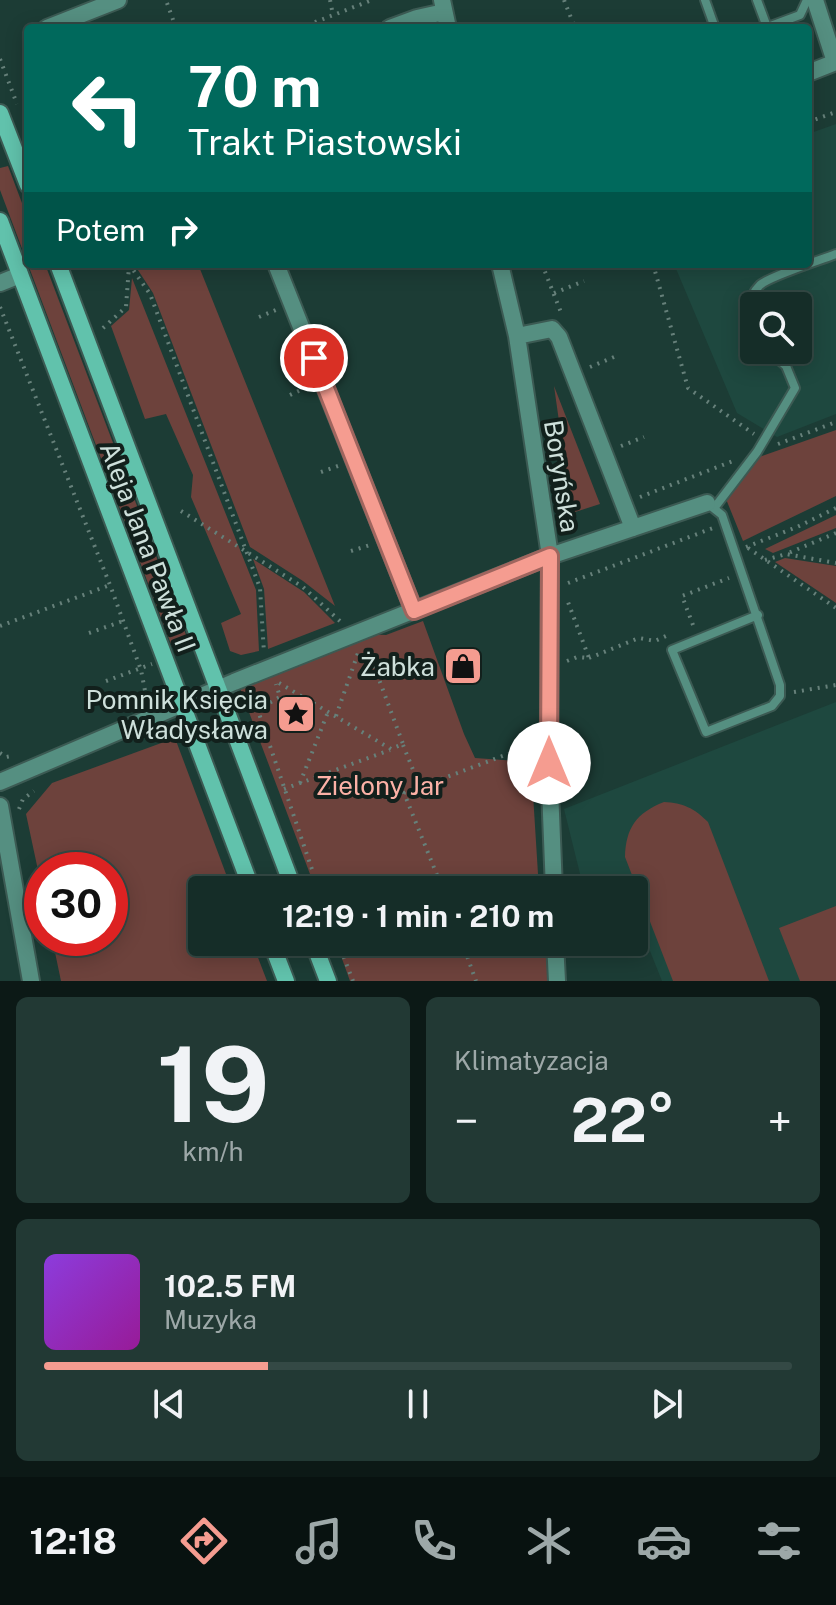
<!DOCTYPE html>
<html lang="pl">
<meta charset="utf-8">
<style>
body{margin:0;font-family:"Public Sans",sans-serif;background:#223934;color:#f1f3f6;height:100vh;display:flex;flex-direction:column;font-size:30px;white-space:nowrap}
*{box-sizing:border-box;margin:0}
p{font-size:26px;color:#9da8a8}
.icon{flex:none;width:44px;height:44px;fill:none;stroke:currentColor;stroke-width:2;stroke-linecap:round;stroke-linejoin:round}
.map{position:relative;height:981px;overflow:hidden}
.sheet{display:flex;flex-direction:column;gap:16px;padding:16px;background:#0c1916;flex:1}
.sheet>*{flex:none}
.top-card{position:absolute;left:24px;top:24px;width:788px;height:244px;border-radius:8px;box-shadow:0 4px 20px #0003,0 0 0 2px #344945;background:#00695c;color:#fff;overflow:hidden}
.buttons{position:absolute;left:740px;top:292px;display:grid;gap:16px}
.buttons a{display:grid;place-items:center;width:72px;height:72px;border-radius:8px;background:#152d28;box-shadow:0 4px 20px #0003,0 0 0 2px #344945;font-size:40px}
.speed{position:absolute;left:24px;top:852px;display:flex;gap:16px;font-size:40px;font-weight:700;text-align:center}
.speed>*{display:grid;place-content:center;width:104px;height:104px;border-radius:50%;background:#152d28;box-shadow:0 4px 20px #0003,0 0 0 2px #344945;line-height:1}
.speed .limit{border:12px solid #d22;background:#fff;color:#111}
.pin{position:absolute;display:grid;place-items:center;width:68px;height:68px;color:#fff;margin:-34px;border:4px solid #fff;border-radius:50%;box-shadow:0 2px 8px #0007}
.me{position:absolute;width:88px;margin:-44px;rotate:0deg;stroke-linejoin:round;filter:drop-shadow(0 0 6px #0008)}
.turn{display:flex;align-items:center;gap:28px;height:168px;padding:0 32px;font-size:36px}
.turn .icon{width:104px;height:104px;stroke-width:2.5}
.turn b{display:block;font-size:56px;line-height:68px}
.then{display:flex;align-items:center;height:76px;padding:0 32px;background:#0003;gap:16px;font-size:30px}
.big{font-size:60px;font-weight:700;line-height:1.1}
.sheet .widget{flex:1;display:flex;flex-direction:column;justify-content:center;gap:12px;min-width:0;padding:0 28px;border-radius:12px;background:#223934}
.sheet .dial{align-items:center;gap:0}
.dial b{font-size:104px;line-height:1}
.song{display:flex;align-items:center;gap:24px}
.cover{width:96px;height:96px;border-radius:12px;background:linear-gradient(135deg,hsl(270 70% 55%),hsl(300 70% 35%))}
.played{height:8px;border-radius:4px;background:linear-gradient(90deg,#f59c90 30%,#344945 30%)}
.keys{display:flex;justify-content:space-around;direction:ltr}
.heat{display:flex;justify-content:space-between;align-items:center;font-size:44px;direction:ltr}
.sheet .tiles{flex:1;display:grid;gap:16px;grid-template-columns:1fr 1fr}
.widget:last-child{grid-column:span 2}
.trip{position:absolute;left:188px;top:876px;width:460px;height:80px;border-radius:8px;background:#152d28;box-shadow:0 4px 20px #0003,0 0 0 2px #344945;font-weight:700;line-height:80px;text-align:center}
.menu{display:flex;height:128px;justify-content:space-around;align-items:center;background:#081210;color:#9da8a8}
.menu .icon{width:56px;height:56px}
.menu .active{color:#f59c90}
.menu b{font-size:36px;color:#f1f3f6}
.map>svg:first-child{display:block}
.built{fill:#1e483f;fill-rule:evenodd}
.green{fill:#6d423c}
.lines{fill:none;stroke-linecap:round;stroke-linejoin:round}
.lane-casing{stroke:#3c5a53;stroke-width:12}
.street-casing{stroke:#3c5a53;stroke-width:20}
.secondary-casing{stroke:#3c5a53;stroke-width:20}
.path{stroke:#66807a;stroke-width:4;stroke-dasharray:2 6;stroke-linecap:butt}
.lane{stroke:#558f81;stroke-width:8}
.street{stroke:#558f81;stroke-width:16}
.secondary{stroke:#61c2ac;stroke-width:16}
.route-casing{stroke:#9f655e;stroke-width:20}
.route{stroke:#f59c90;stroke-width:14}
.labels{text-anchor:middle;dominant-baseline:central;stroke-width:8;stroke-linejoin:round;paint-order:stroke}
.street-label{font-size:26px;fill:#cee0db;stroke:#12201c}
.poi-label{font-size:26px;fill:#cee0db;stroke:#12201c;text-anchor:end}
.park-label{font-size:26px;fill:#fcb1a6;stroke:#12201c}
</style>
<div class="map">
<svg width="836" height="981" viewBox="0 0 836 981">
<rect width="100%" height="100%" fill="#1c3c35"/>
<path class="built" d="M836,124V414L777,437L737,413L674,264H808V134ZM754,306H798V350H754Z
M836,702V981H662L634,911V890H626L621,879L584,890L564,809Z"/>
<path class="green" d="M8,166L28,219V264H45L188,640L172,647L0,190V168Z
M134,264H198L335,606L303,581L250,547L153,293Z
M132,278L256,590L259,651L241,655L230,651L221,623L241,614L191,497L193,475L166,414L145,419L111,326L129,310Z
M554,386L600,504L572,513Z
M836,430V496L743,541L726,499L759,457Z
M836,515V528L773,553L765,549Z
M785,558L836,566V603L775,562Z
M253,559L304,592L335,623L268,649L264,589Z
M423,621L464,734L475,758L531,762L539,890H316L238,683L364,634L386,635Z
M175,738L232,890H202V942H252L267,981H61L52,938H110V870H42V889L26,814L52,783Z
M664,802C683,803 694,808 708,822L769,981H673L625,857C626,828 636,813 664,802Z
M836,906V981H800L779,928Z
M336,942H544L550,981H350Z"/>
<g class="lines">
<g class="lane-casing">
<path id="lane" d="M705,0L715,28
M757,0L767,27
M765,28L800,15L807,0
M754,337C745,320 746,299 760,285C770,276 821,260 836,254
M707,503L722,515L780,685V696L772,706L706,732L672,650L758,615
M715,507L757,452L795,388L786,366L768,350"/>
</g>
<g class="street-casing">
<path id="street" d="M442,0L448,28
M815,0L835,62
M47,28L118,0
M390,28L417,18L444,12
M808,73L836,62
M276,264L414,611
M500,264L517,336L550,556L549,763L554,890
M0,283L20,275
M517,336L552,329L559,337L633,528
M0,782L234,682L550,556L707,503
M0,806L31,981
M555,942L557,981"/>
</g>
<g class="secondary-casing">
<path id="secondary" d="M0,113L28,185
M0,221L252,890
M58,264L294,890
M271,942L286,981
M313,942L328,981"/>
</g>
<path class="path" d="M330,0L333,15
M564,0L575,28
M167,3L176,28
M300,28L372,0
M0,59L17,104
M808,122L836,112
M129,264L150,294L260,588L264,653
M542,264L562,315
M653,264L688,388L754,434
M554,293L584,281
M0,307L110,585L141,670L147,701
M259,317L276,310
M103,328L126,307L129,266
M590,367L614,357
M290,395L307,387
M778,444L836,422
M621,446L644,437
M321,472L338,466
M640,497L733,461
M181,511L303,587L342,623
M836,533L786,554L836,563
M746,547L797,527L836,508
M748,548L836,608
M351,551L370,545
M765,560L786,554
M568,583L713,528
M693,625L682,596L729,578
M0,626L110,585
M89,633L123,621
M589,658L639,638L655,641L666,636
M567,661L577,657L589,658L568,602
M106,681L152,664
M279,683L391,749L403,744L367,647
M794,692L836,685
M252,693L319,890
M256,710L280,697L276,684
M336,716L358,653
M403,745L420,787
M0,753L6,757L11,756
M300,783L328,712
M284,789L390,750
M19,809L23,799L34,791
M443,890L404,793L532,745
M338,942L353,981
M462,942L476,981"/>
<use href="#lane" class="lane"/>
<use href="#street" class="street"/>
<use href="#secondary" class="secondary"/>
</g>
<g class="lines">
<g class="route-casing">
<path id="route" d="M314,358L414,611L550,556L549,763"/>
</g>
<use href="#route" class="route"/>
</g>
<defs>
<g id="shop-square" transform="scale(2)"><rect x="-9" y="-9" width="18" height="18" rx="4" fill="#f59c90" stroke="#12201c"/><path d="M-5-2.5h2.3a2.7 3.5 0 0 1 5.4 0H5L5.5 6h-11ZM-1.5-2.5h3a1.5 2.3 0 0 0-3 0Z" fill="#111"/></g>
<g id="sight-square" transform="scale(2)"><rect x="-9" y="-9" width="18" height="18" rx="4" fill="#f59c90" stroke="#12201c"/><path d="M0-6L1.8-2.2L6-1.7L2.9 1.2L3.7 5.4L0 3.3L-3.7 5.4L-2.9 1.2L-6-1.7L-1.8-2.2Z" fill="#111"/></g>
</defs>
<g fill-rule="evenodd">
<use href="#shop-square" x="463" y="666"/>
<use href="#sight-square" x="296" y="714"/>
</g>
<g class="labels">
<g class="street-label">
<text transform="translate(562 476) rotate(81)">Boryńska</text>
<text transform="translate(148 547) rotate(69)">Aleja Jana Pawła II</text>
</g>
<g class="poi-label">
<text x="435" y="666">Żabka</text>
<text x="268" y="699">Pomnik Księcia<tspan x="268" dy="30">Władysława</tspan></text>
</g>
<g class="park-label">
<text x="380" y="785">Zielony Jar</text>
</g>
</g>
</svg>
<div class="buttons">
<a><svg class="icon" aria-label="search" viewBox="0 0 24 24"><circle cx="10" cy="10" r="6"/><path d="M15 15l6 6"/></svg></a>
</div>
<div class="speed"><div class="limit">30</div></div>
<div class="pin" style="left:314px;top:358px;background:#d93025"><svg class="icon" aria-label="arrive" viewBox="0 0 24 24"><path d="M6 21V4h12l-3 4 3 4H6"/></svg></div>
<svg class="me" style="left:549px;top:763px" viewBox="-20 -20 40 40"><circle r="19" fill="#fff"/><path d="M0-13L10 11 0 6-10 11z" fill="#f59c90"/></svg>
<div class="trip">12:19 · 1 min · 210 m</div>
<div class="top-card">
<div class="turn"><svg class="icon" aria-label="left" viewBox="0 0 24 24"><path d="M17 20v-9H6M10 6l-5 5 5 5"/></svg><div><b>70 m</b>Trakt Piastowski</div></div>
<div class="then">Potem<svg class="icon" aria-label="right" viewBox="0 0 24 24"><path d="M7 20v-9h11M14 6l5 5-5 5"/></svg></div>
</div>
</div>
<section class="sheet">
<div class="tiles">
<div class="widget dial"><b>19</b><p>km/h</p></div>
<div class="widget"><p>Klimatyzacja</p>
<div class="heat"><a>−</a><b class="big">22°</b><a>+</a></div>
</div>
<div class="widget">
<div class="song"><i class="cover"></i><div><b>102.5 FM</b><p>Muzyka</p></div></div>
<div class="played"></div>
<div class="keys"><svg class="icon" aria-label="previous" viewBox="0 0 24 24"><path d="M18 5L8 12l10 7zM5 5v14"/></svg><svg class="icon" aria-label="pause" viewBox="0 0 24 24"><path d="M8 5v14M16 5v14"/></svg><svg class="icon" aria-label="next" viewBox="0 0 24 24"><path d="M6 5l10 7-10 7zM19 5v14"/></svg></div>
</div>
</div>
</section>
<nav class="menu">
<b>12:18</b>
<svg class="icon active" aria-label="directions" viewBox="0 0 24 24"><path d="M12 3l9 9-9 9-9-9zM9 14v-3h6M13 9l2 2-2 2"/></svg>
<svg class="icon" aria-label="music" viewBox="0 0 24 24"><path d="M9 18V5l10-2v13"/><circle cx="6" cy="18" r="3"/><circle cx="16" cy="16" r="3"/></svg>
<svg class="icon" aria-label="phone" viewBox="0 0 24 24"><path d="M5 4h4l2 5-3 2q2 4 5 5l2-3 5 2v4C11 20 4 13 5 4z"/></svg>
<svg class="icon" aria-label="climate" viewBox="0 0 24 24"><path d="M12 3v18M4 7l16 10M4 17L20 7"/></svg>
<svg class="icon" aria-label="car" viewBox="0 0 24 24"><path d="M5 17H2v-5l4-1 3-4h7l3 4 3 1v5h-3M9 17h6M6 11h13"/><circle cx="7" cy="17" r="2"/><circle cx="17" cy="17" r="2"/></svg>
<svg class="icon" aria-label="filters" viewBox="0 0 24 24"><path d="M4 7h16M4 17h16"/><circle cx="9" cy="7" r="2"/><circle cx="15" cy="17" r="2"/></svg>
</nav>
